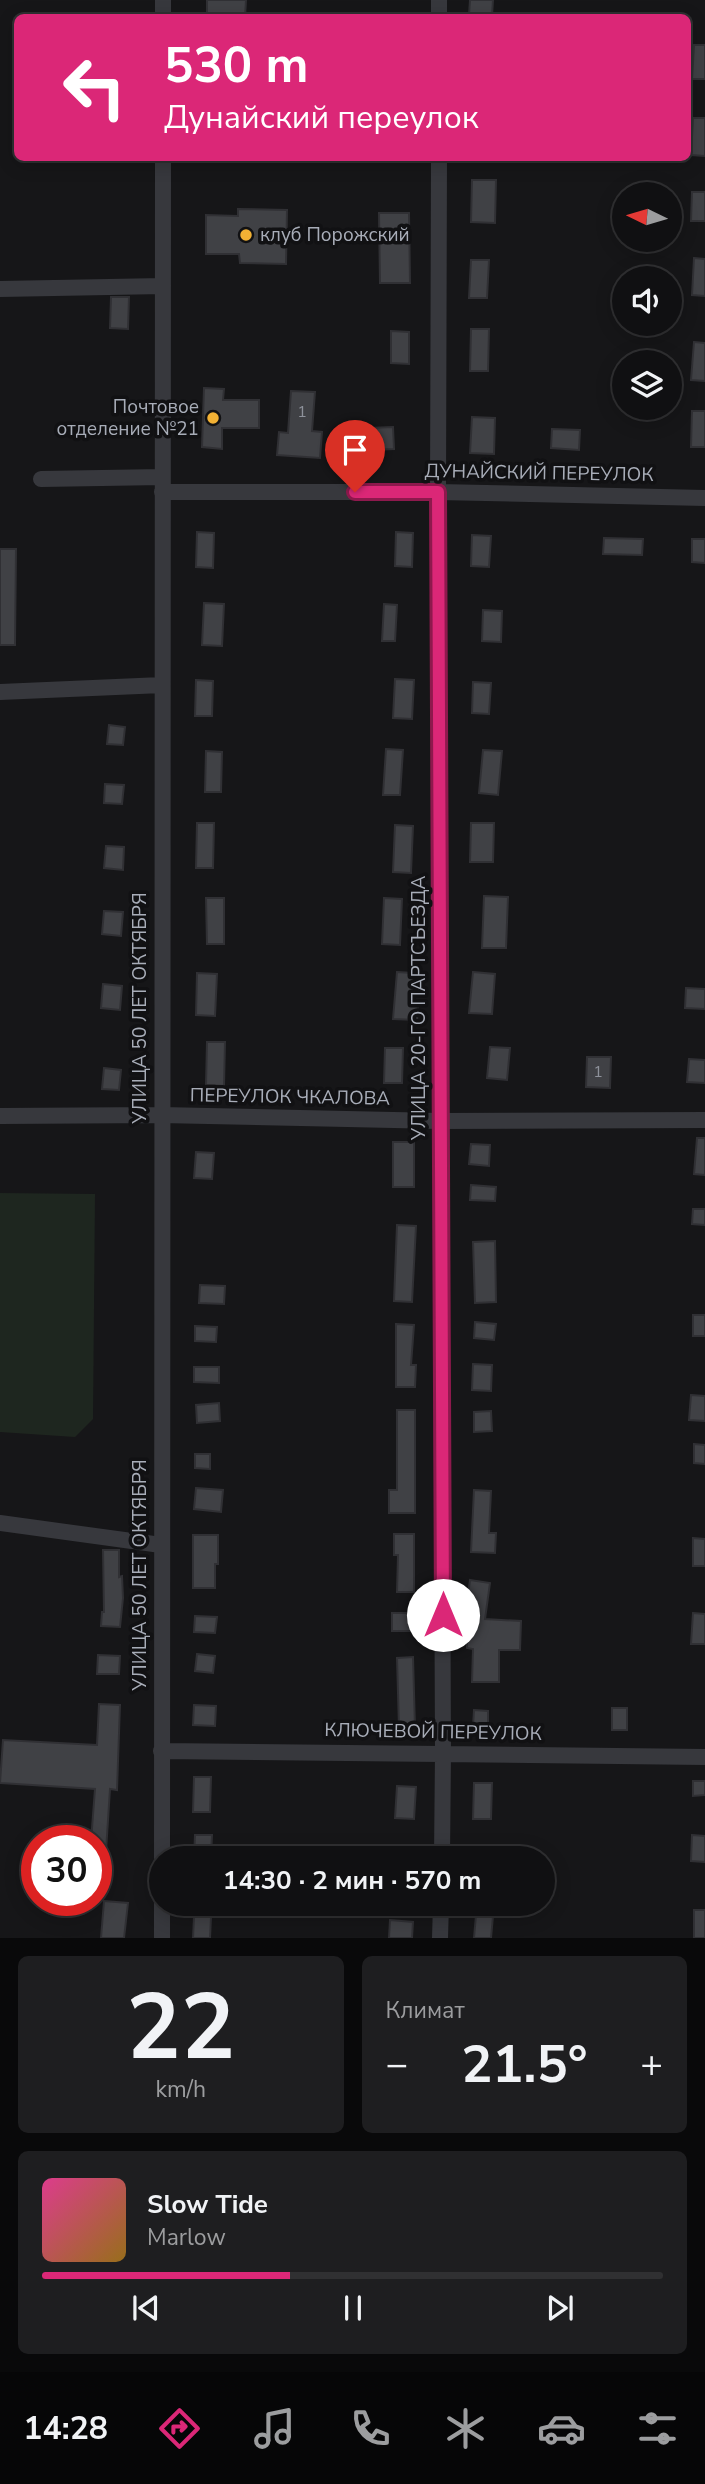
<!DOCTYPE html>
<html lang="ru">
<meta charset="utf-8">
<style>
body{margin:0;font-family:"Nunito Sans",sans-serif;background:#1e1e20;color:#f1f3f6;height:100vh;display:flex;flex-direction:column;font-size:26px;white-space:nowrap}
*{box-sizing:border-box;margin:0}
p{font-size:23px;color:#9c9d9f}
.icon{flex:none;width:38px;height:38px;fill:none;stroke:currentColor;stroke-width:2;stroke-linecap:round;stroke-linejoin:round}
.map{position:relative;height:1938px;overflow:hidden}
.sheet{display:flex;flex-direction:column;gap:18px;padding:18px;background:#09090a;flex:1}
.sheet>*{flex:none}
.guide{position:absolute;left:14px;top:14px;width:677px;height:147px;border-radius:10px;box-shadow:0 4px 18px #0003,0 0 0 2px #303032;background:#db2777;color:#fff;overflow:hidden}
.needle{width:46px;rotate:275deg}
.fabs{position:absolute;left:612px;top:182px;display:grid;gap:14px}
.fabs a{display:grid;place-items:center;width:70px;height:70px;border-radius:50%;background:#101012;box-shadow:0 4px 18px #0003,0 0 0 2px #303032;font-size:35px}
.speed{position:absolute;left:21px;top:1825px;display:flex;gap:14px;font-size:35px;font-weight:700;text-align:center}
.speed>*{display:grid;place-content:center;width:91px;height:91px;border-radius:50%;background:#101012;box-shadow:0 4px 18px #0003,0 0 0 2px #303032;line-height:1}
.speed .limit{border:10px solid #d22;background:#fff;color:#111}
.pin{position:absolute;display:grid;place-items:center;width:60px;height:60px;color:#fff;margin:-72px -30px;border-radius:50% 50% 50% 0;rotate:-45deg;box-shadow:0 0 7px #0007}
.pin .icon{rotate:45deg}
.me{position:absolute;width:77px;margin:-38px;rotate:0deg;stroke-linejoin:round;filter:drop-shadow(0 0 5px #0008)}
.turn{display:flex;align-items:center;gap:24px;height:147px;padding:0 35px;font-size:32px}
.turn .icon{width:91px;height:91px;stroke-width:2.5}
.turn b{display:block;font-size:49px;line-height:60px}
.big{font-size:52px;font-weight:700;line-height:1.1}
.sheet .card{flex:1;display:flex;flex-direction:column;justify-content:center;gap:10px;min-width:0;padding:0 24px;border-radius:10px;background:#1e1e20}
.sheet .dial{align-items:center;gap:0}
.dial b{font-size:91px;line-height:1}
.song{display:flex;align-items:center;gap:21px}
.cover{width:84px;height:84px;border-radius:10px;background:linear-gradient(135deg,hsl(330 70% 55%),hsl(40 70% 35%))}
.played{height:7px;border-radius:4px;background:linear-gradient(90deg,#db2777 40%,#303032 40%)}
.keys{display:flex;justify-content:space-around;direction:ltr}
.heat{display:flex;justify-content:space-between;align-items:center;font-size:38px;direction:ltr}
.sheet .tiles{flex:1;display:grid;gap:18px;grid-template-columns:1fr 1fr}
.card:last-child{grid-column:span 2}
.trip{position:absolute;left:149px;top:1846px;width:406px;height:70px;border-radius:35px;background:#101012;box-shadow:0 4px 18px #0003,0 0 0 2px #303032;font-weight:700;line-height:70px;text-align:center}
.tab-bar{display:flex;height:112px;justify-content:space-around;align-items:center;background:#060607;color:#9c9d9f}
.tab-bar .icon{width:49px;height:49px}
.tab-bar .selected{color:#db2777}
.tab-bar b{font-size:32px;color:#f1f3f6}
.map>svg:first-child{display:block}
.green{fill:#1e261f}
.building{fill:#404145;stroke:#303034;stroke-width:2}
.lines{fill:none;stroke-linecap:round;stroke-linejoin:round}
.minor{stroke:#37383d;stroke-width:16}
.route-casing{stroke:#8e194d;stroke-width:18}
.route{stroke:#db2777;stroke-width:12}
.poi-dot{fill:#f2b134;stroke:#111113;stroke-width:2.5}
.labels{text-anchor:middle;dominant-baseline:central;stroke-width:7;stroke-linejoin:round;paint-order:stroke}
.number-label{font-size:16px;fill:#8e929b}
.poi-label{font-size:19px;fill:#a8adb8;stroke:#111113;text-anchor:start}
.street-label{font-size:19px;fill:#a8adb8;stroke:#111113}
</style>
<div class="map">
<svg width="705" height="1938" viewBox="0 0 705 1938">
<rect width="100%" height="100%" fill="#161618"/>
<path class="green" d="M0,1193L95,1194L93,1419L75,1437L0,1432Z"/>
<path class="building" d="M207,0H246L245,18H207Z
M470,0H493L492,16L469,15Z
M694,45H705V79H692Z
M693,118H705V156L691,155Z
M472,180H496L495,223L471,222Z
M692,192H705V221H691Z
M238,209L287,210L286,264L240,263L239,254H206V215L238,216Z
M379,213H409L410,283H380Z
M694,258L705,259V296L692,295Z
M471,260H489L487,298H469Z
M111,297H129L128,329L110,328Z
M471,329H489L488,371H470Z
M391,331L409,332V364L391,363Z
M694,342L705,343V381L691,380Z
M204,388L224,389L223,400H259V428H222V449L202,447Z
M291,391L315,392L312,431L322,432L320,458L277,455L279,432L288,433Z
M692,411H705V447H691Z
M472,417L495,418L494,454L470,453Z
M393,427L394,449L369,450V428Z
M552,429L580,430L579,450L551,448Z
M197,532L214,533L213,568L196,567Z
M396,532L413,533L412,567L395,566Z
M472,535L491,536L489,567L471,566Z
M604,538L643,539L642,555L603,554Z
M692,539H705V563L692,562Z
M0,549H16L15,645H0Z
M204,603L224,604L222,646L202,645Z
M384,604L397,605L395,641H382Z
M483,610L502,611L501,642L482,641Z
M395,679L414,680L412,719L393,718Z
M196,680L213,681L212,716H195Z
M473,682L491,683L489,714L472,713Z
M109,725L125,727L123,745L107,744Z
M386,749L403,750L400,795H383Z
M483,750L502,751L498,795L479,793Z
M206,751L222,752L221,792H205Z
M105,784L124,785L122,804L104,803Z
M197,823H214L213,868H196Z
M471,823H494L493,862H470Z
M395,825L413,826L411,873L393,872Z
M106,846L124,847L123,870L104,868Z
M484,896L508,897L506,948H482Z
M206,898H224V944H207Z
M384,898L402,899L400,945L382,944Z
M104,911L123,912L121,936L102,934Z
M397,972L413,973L412,1005L418,1006L417,1020L393,1019Z
M473,972L495,974L492,1014L469,1013Z
M197,973L217,974L215,1016L196,1015Z
M103,984L122,986L120,1010L101,1008Z
M686,988L705,989V1009L685,1008Z
M207,1042H225L224,1086L206,1085Z
M490,1047L510,1048L507,1080L487,1078Z
M385,1048H403L402,1083H384Z
M587,1057H611L610,1088L586,1087Z
M689,1059L705,1060V1083L687,1082Z
M104,1068L121,1070L119,1090L102,1089Z
M697,1138H705V1175L694,1174Z
M393,1142H414V1187H393Z
M471,1144L490,1145L489,1166L469,1164Z
M196,1152L214,1153L212,1179L194,1178Z
M471,1185L496,1187L495,1201L470,1200Z
M693,1209H705V1225L692,1224Z
M397,1225L416,1226L412,1302L394,1301Z
M495,1241L496,1302L475,1303L473,1242Z
M200,1285L225,1286L224,1304L199,1303Z
M693,1315H705V1336H693Z
M475,1322L496,1324L494,1340L474,1338Z
M396,1324L414,1325L411,1365H416L415,1387H396Z
M195,1326L217,1327L216,1342L195,1341Z
M473,1364L492,1365L491,1391L472,1390Z
M194,1367H219V1383L194,1382Z
M691,1395L705,1396V1421L689,1420Z
M219,1403L220,1421L197,1423L196,1405Z
M397,1410H415V1513H389V1490H397Z
M491,1411L492,1431L474,1432V1412Z
M694,1444L705,1445V1464L694,1463Z
M195,1454H210V1469L195,1468Z
M196,1488L223,1490L221,1512L194,1509Z
M474,1490L491,1491L489,1533H496L495,1553L471,1552Z
M394,1534H414V1592H397L398,1555H394Z
M193,1535H218V1564H215V1588H193Z
M693,1538L705,1539V1566H693Z
M103,1550H119V1577L122,1576L123,1598L120,1627L101,1626L102,1612H104Z
M470,1580L490,1583L485,1619L521,1621L520,1650H499V1682H472L473,1649L467,1648V1602Z
M392,1613H414V1631H392Z
M693,1613L705,1614V1644H691Z
M195,1616L217,1617L215,1633L194,1632Z
M197,1654L215,1656L213,1673L195,1671Z
M98,1655L120,1656L119,1674H97Z
M413,1657L415,1728H399L397,1658Z
M99,1704L120,1705L117,1790L110,1789L105,1867L96,1866V1841H91L95,1789L0,1783L3,1740L97,1745Z
M194,1705L216,1706L215,1726L193,1725Z
M612,1708H627V1730H612Z
M474,1710L488,1711V1727H473Z
M194,1777H211L210,1812H193Z
M693,1781H705V1795L693,1796Z
M474,1783H492L491,1819H473Z
M397,1786L416,1787L414,1819L395,1818Z
M195,1835H212L211,1858H194Z
M692,1835L705,1836V1862L691,1861Z
M104,1901L128,1903L124,1938H101Z
M694,1910H705V1938H694Z
M476,1915L493,1916L491,1938H474Z
M194,1917H211L210,1938H193Z
M390,1920L413,1922L412,1938H389Z"/>
<g class="lines">
<path class="minor" d="M163,18V0
M439,18V0
M439,158L438,492L443,1752L442,1858
M0,289L163,286
M41,479L162,477
M162,492H438L705,498
M0,692L162,685
M0,1116L161,1115L440,1121L705,1120
M0,1523L161,1545
M161,1751L705,1757
M162,1858L163,158
M162,1904V1938
M440,1938L441,1904"/>
</g>
<g class="lines">
<g class="route-casing">
<path id="route" d="M355,492H438L443,1615"/>
</g>
<use href="#route" class="route"/>
</g>
<g class="poi-dot">
<circle cx="246" cy="235" r="7"/>
<circle cx="213" cy="418" r="7"/>
</g>
<g class="labels">
<g class="number-label">
<text x="302" y="412">1</text>
<text x="598" y="1072">1</text>
</g>
<g class="poi-label">
<text x="260" y="235">клуб Порожский</text>
<text x="199" y="407" text-anchor="end">Почтовое<tspan x="199" dy="22">отделение №21</tspan></text>
</g>
<g class="street-label">
<text transform="translate(539 473) rotate(1)">ДУНАЙСКИЙ ПЕРЕУЛОК</text>
<text transform="translate(140 1008) rotate(-90)">УЛИЦА 50 ЛЕТ ОКТЯБРЯ</text>
<text transform="translate(419 1008) rotate(-90)">УЛИЦА 20-ГО ПАРТСЪЕЗДА</text>
<text transform="translate(290 1097) rotate(1)">ПЕРЕУЛОК ЧКАЛОВА</text>
<text transform="translate(140 1575) rotate(-90)">УЛИЦА 50 ЛЕТ ОКТЯБРЯ</text>
<text transform="translate(433 1732) rotate(1)">КЛЮЧЕВОЙ ПЕРЕУЛОК</text>
</g>
</g>
</svg>
<div class="fabs">
<a><svg class="needle" viewBox="-14 -14 28 28"><path d="M0-13l5 13h-10z" fill="#e53935"/><path d="M0 13l5-13h-10z" fill="#9c9d9f"/></svg></a>
<a><svg class="icon" aria-label="sound" viewBox="0 0 24 24"><path d="M4 9h4l5-4v14l-5-4H4zM17 9q2 3 0 6"/></svg></a>
<a><svg class="icon" aria-label="layers" viewBox="0 0 24 24"><path d="M12 4l9 5-9 5-9-5zM3 14l9 5 9-5"/></svg></a>
</div>
<div class="speed"><div class="limit">30</div></div>
<div class="pin" style="left:355px;top:492px;background:#d93025"><svg class="icon" aria-label="arrive" viewBox="0 0 24 24"><path d="M6 21V4h12l-3 4 3 4H6"/></svg></div>
<svg class="me" style="left:443px;top:1615px" viewBox="-20 -20 40 40"><circle r="19" fill="#fff"/><path d="M0-13L10 11 0 6-10 11z" fill="#db2777"/></svg>
<div class="trip">14:30 · 2 мин · 570 m</div>
<div class="guide">
<div class="turn"><svg class="icon" aria-label="left" viewBox="0 0 24 24"><path d="M17 20v-9H6M10 6l-5 5 5 5"/></svg><div><b>530 m</b>Дунайский переулок</div></div>
</div>
</div>
<section class="sheet">
<div class="tiles">
<div class="card dial"><b>22</b><p>km/h</p></div>
<div class="card"><p>Климат</p>
<div class="heat"><a>−</a><b class="big">21.5°</b><a>+</a></div>
</div>
<div class="card">
<div class="song"><i class="cover"></i><div><b>Slow Tide</b><p>Marlow</p></div></div>
<div class="played"></div>
<div class="keys"><svg class="icon" aria-label="previous" viewBox="0 0 24 24"><path d="M18 5L8 12l10 7zM5 5v14"/></svg><svg class="icon" aria-label="pause" viewBox="0 0 24 24"><path d="M8 5v14M16 5v14"/></svg><svg class="icon" aria-label="next" viewBox="0 0 24 24"><path d="M6 5l10 7-10 7zM19 5v14"/></svg></div>
</div>
</div>
</section>
<nav class="tab-bar">
<b>14:28</b>
<svg class="icon selected" aria-label="directions" viewBox="0 0 24 24"><path d="M12 3l9 9-9 9-9-9zM9 14v-3h6M13 9l2 2-2 2"/></svg>
<svg class="icon" aria-label="music" viewBox="0 0 24 24"><path d="M9 18V5l10-2v13"/><circle cx="6" cy="18" r="3"/><circle cx="16" cy="16" r="3"/></svg>
<svg class="icon" aria-label="phone" viewBox="0 0 24 24"><path d="M5 4h4l2 5-3 2q2 4 5 5l2-3 5 2v4C11 20 4 13 5 4z"/></svg>
<svg class="icon" aria-label="climate" viewBox="0 0 24 24"><path d="M12 3v18M4 7l16 10M4 17L20 7"/></svg>
<svg class="icon" aria-label="car" viewBox="0 0 24 24"><path d="M5 17H2v-5l4-1 3-4h7l3 4 3 1v5h-3M9 17h6M6 11h13"/><circle cx="7" cy="17" r="2"/><circle cx="17" cy="17" r="2"/></svg>
<svg class="icon" aria-label="filters" viewBox="0 0 24 24"><path d="M4 7h16M4 17h16"/><circle cx="9" cy="7" r="2"/><circle cx="15" cy="17" r="2"/></svg>
</nav>
